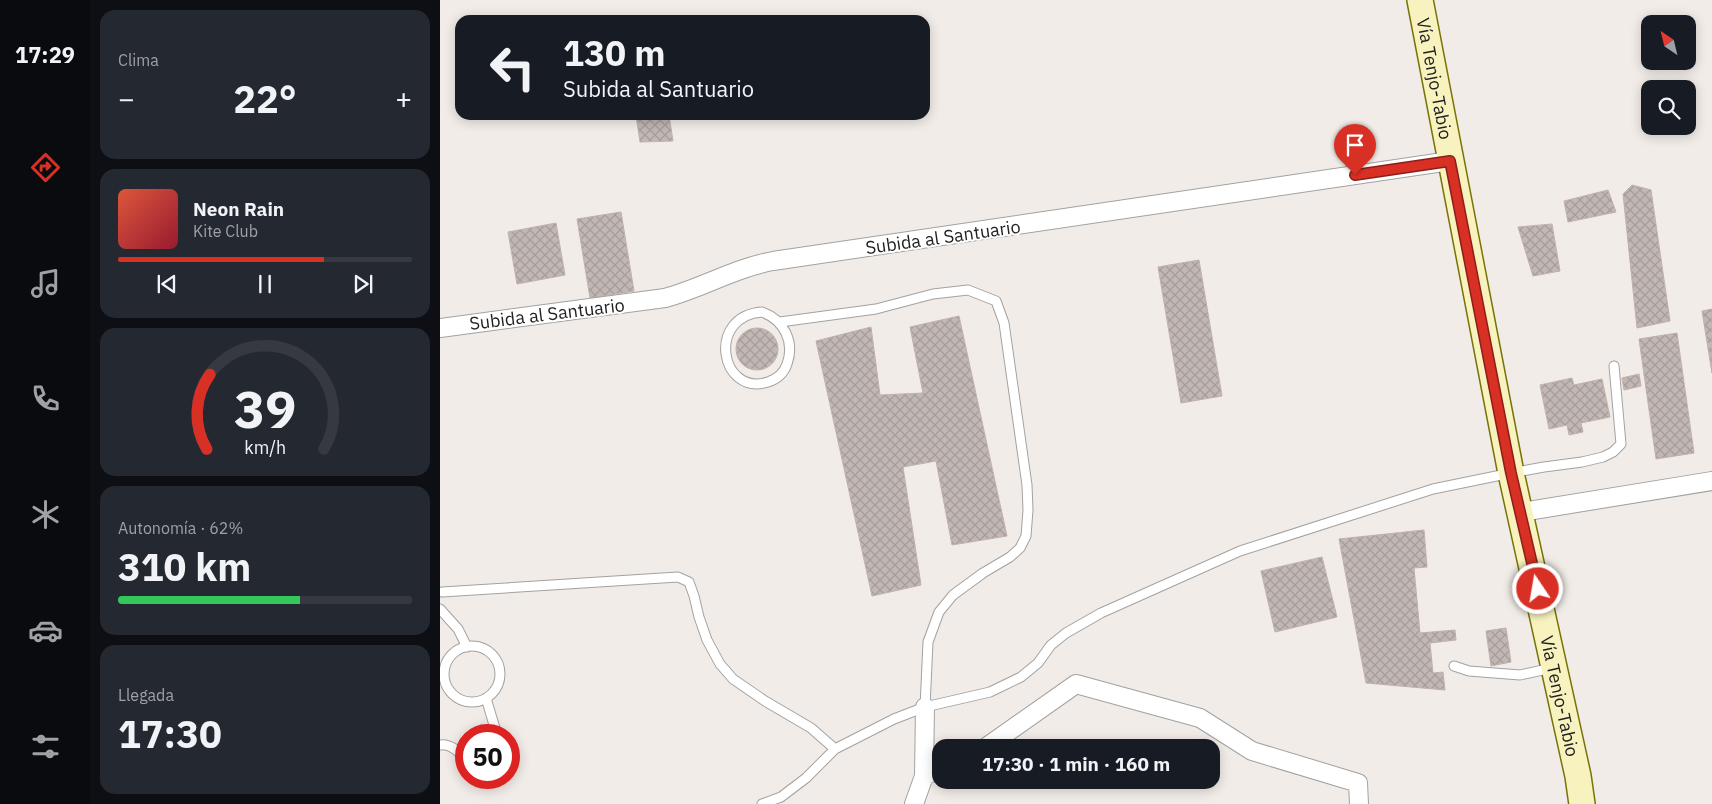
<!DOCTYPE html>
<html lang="es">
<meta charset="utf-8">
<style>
body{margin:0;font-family:"IBM Plex Sans",sans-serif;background:#242831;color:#f1f3f6;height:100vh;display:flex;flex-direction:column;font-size:19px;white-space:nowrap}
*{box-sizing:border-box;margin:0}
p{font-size:16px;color:#9ea1a6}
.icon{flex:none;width:28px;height:28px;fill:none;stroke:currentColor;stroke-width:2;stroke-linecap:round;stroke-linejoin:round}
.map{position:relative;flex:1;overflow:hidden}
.sheet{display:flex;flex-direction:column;gap:10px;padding:10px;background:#0d0f14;width:350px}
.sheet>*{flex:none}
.top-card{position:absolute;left:15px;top:15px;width:475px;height:105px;border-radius:15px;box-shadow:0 2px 12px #0003;background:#171b24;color:#f1f3f6;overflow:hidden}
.needle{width:32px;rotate:325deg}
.fabs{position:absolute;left:1201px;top:15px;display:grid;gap:10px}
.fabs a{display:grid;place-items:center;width:55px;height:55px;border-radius:10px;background:#171b24;box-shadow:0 2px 12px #0003;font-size:25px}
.speed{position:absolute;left:15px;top:724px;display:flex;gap:10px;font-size:25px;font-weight:700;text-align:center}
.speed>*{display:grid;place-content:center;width:65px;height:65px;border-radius:50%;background:#171b24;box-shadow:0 2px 12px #0003;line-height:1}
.speed .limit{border:8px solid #d22;background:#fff;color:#111}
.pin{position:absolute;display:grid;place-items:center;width:42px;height:42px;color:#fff;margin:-51px -21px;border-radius:50% 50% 50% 0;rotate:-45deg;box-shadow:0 0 5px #0007}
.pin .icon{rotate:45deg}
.me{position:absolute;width:55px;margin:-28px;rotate:348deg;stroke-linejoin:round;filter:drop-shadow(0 0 4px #0008)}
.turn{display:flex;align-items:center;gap:18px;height:105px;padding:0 25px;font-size:22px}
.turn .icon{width:65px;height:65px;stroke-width:2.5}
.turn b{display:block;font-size:35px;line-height:42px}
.big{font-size:38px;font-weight:800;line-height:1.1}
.sheet .widget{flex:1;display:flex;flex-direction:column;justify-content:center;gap:8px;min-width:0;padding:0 18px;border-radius:15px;background:#242831}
.sheet .dial{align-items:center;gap:0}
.dial svg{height:130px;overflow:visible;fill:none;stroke:#363941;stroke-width:7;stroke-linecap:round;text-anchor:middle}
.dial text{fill:#f1f3f6;stroke:none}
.song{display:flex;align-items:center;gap:15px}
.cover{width:60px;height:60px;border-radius:8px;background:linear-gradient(135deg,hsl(10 70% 55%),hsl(350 70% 35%))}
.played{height:5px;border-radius:2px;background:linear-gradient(90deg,#d93025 70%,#363941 70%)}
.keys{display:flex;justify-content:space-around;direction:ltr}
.heat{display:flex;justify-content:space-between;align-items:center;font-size:28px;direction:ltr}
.charge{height:8px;border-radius:4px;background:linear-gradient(90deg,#34c759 62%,#363941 0)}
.trip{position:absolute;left:492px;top:739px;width:288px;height:50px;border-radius:15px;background:#171b24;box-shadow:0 2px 12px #0003;font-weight:800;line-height:50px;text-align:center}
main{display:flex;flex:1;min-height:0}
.tabs{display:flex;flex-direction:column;width:90px;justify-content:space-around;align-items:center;background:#090b0e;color:#9ea1a6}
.tabs .icon{width:35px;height:35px}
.tabs .on{color:#d93025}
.tabs b{font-size:22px;color:#f1f3f6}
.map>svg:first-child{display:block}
.building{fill:url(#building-cross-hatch);stroke:#c2b1aa}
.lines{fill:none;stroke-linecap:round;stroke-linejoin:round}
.lane-casing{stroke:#a2a2a2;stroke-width:11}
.street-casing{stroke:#a2a2a2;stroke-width:20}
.secondary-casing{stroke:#777308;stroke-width:28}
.lane{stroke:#fff;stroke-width:9}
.street{stroke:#fff;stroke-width:18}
.secondary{stroke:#f8f3be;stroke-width:25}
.route-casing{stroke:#8d1f18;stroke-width:12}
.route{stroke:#d93025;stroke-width:9}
.labels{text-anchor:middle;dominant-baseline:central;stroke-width:4;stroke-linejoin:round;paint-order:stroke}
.street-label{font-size:18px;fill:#212121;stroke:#fff}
</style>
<main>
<nav class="tabs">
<b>17:29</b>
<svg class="icon on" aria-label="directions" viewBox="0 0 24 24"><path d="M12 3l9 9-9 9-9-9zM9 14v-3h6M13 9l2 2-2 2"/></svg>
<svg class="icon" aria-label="music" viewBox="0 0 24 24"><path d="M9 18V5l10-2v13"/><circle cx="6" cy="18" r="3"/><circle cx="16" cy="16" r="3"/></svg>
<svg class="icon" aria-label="phone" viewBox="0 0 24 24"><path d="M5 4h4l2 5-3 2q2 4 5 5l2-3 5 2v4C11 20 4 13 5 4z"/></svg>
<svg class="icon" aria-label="climate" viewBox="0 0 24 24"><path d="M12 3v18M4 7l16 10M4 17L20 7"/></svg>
<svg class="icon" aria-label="car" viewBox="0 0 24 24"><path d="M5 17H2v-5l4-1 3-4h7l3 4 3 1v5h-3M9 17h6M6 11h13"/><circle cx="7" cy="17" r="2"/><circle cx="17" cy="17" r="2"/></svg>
<svg class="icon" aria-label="filters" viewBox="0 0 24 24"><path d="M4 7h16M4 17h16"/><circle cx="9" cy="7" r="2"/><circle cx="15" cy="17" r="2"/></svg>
</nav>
<section class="sheet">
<div class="widget"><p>Clima</p>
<div class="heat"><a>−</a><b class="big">22°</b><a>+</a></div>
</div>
<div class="widget">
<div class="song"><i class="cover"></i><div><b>Neon Rain</b><p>Kite Club</p></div></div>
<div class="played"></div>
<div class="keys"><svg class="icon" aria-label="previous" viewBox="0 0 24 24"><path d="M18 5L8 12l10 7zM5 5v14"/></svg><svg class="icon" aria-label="pause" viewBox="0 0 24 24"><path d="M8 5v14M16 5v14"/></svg><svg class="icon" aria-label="next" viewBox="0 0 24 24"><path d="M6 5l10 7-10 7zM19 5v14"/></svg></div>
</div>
<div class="widget dial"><svg viewBox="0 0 100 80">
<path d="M14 69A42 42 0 1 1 86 69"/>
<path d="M14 69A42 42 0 0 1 16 23" stroke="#d93025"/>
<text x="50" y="56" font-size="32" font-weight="700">39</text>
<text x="50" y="72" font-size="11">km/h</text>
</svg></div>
<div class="widget"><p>Autonomía · 62%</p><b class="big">310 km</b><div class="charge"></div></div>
<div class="widget"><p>Llegada</p><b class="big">17:30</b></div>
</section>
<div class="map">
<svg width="1272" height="804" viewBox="0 0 1272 804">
<defs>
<pattern id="building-cross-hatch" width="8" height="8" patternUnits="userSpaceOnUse" patternTransform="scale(1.25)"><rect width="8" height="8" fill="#c1b7b4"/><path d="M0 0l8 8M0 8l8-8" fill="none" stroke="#a69d9a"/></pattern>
</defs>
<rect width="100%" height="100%" fill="#f1ece7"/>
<path class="building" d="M196,115H229L233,141L200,142Z
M1192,185L1211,190L1230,321L1197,328L1183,194Z
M1168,190L1176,212L1128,222L1124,201Z
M181,212L194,291L150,298L137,219Z
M116,223L125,275L77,284L68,232Z
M1112,224L1120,271L1093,276L1078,227Z
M759,260L782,396L741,403L718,267Z
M1272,309V373L1262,311Z
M519,316L567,536L512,545L496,461L463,467L481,585L432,596L376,341L431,327L440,395L483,393L470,327Z
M296 349a21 21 0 1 1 42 0a21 21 0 1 1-42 0Z
M1237,333L1254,453L1216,459L1199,339Z
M1199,374L1201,386L1184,390L1182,378Z
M1132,378L1134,385L1162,379L1170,417L1141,423L1143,432L1129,435L1127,425L1109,429L1100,385Z
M984,530L987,567L974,568L980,633L1015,630L1016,640L990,643L993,673L1003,672L1005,690L926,683L899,539Z
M882,557L897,617L835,632L821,571Z
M1066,628L1071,662L1051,666L1046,631Z"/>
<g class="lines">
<g class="lane-casing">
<path id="lane" d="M322,312C344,320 355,342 347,364C344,373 337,379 328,382C280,397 266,316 322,312Z
M340,322L436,309L493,294L528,290L556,301L564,323L587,485L588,510L586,536L580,548L570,557L543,573L513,595L499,612L488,642L485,707
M2,592L238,577L249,582L254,596L259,617L267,640L280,664L293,679L325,701L371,728L395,749
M0,609L18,629L27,647
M4 674a28 28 0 1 1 56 0a28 28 0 1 1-56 0Z
M1014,666L1029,671L1080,675L1112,668
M46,698L57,735
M0,745C10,743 19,752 26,759
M322,804L341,797L366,778L395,749L454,719L485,707L550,692L581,677L598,663L611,645L626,633L661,613L800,551L993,489L1071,473L1104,467L1142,462L1163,457L1173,452L1181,444L1174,366"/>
</g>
<g class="street-casing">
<path id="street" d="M0,328L225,298C262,288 295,268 333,261L1010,161
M1081,512L1272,481
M545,748L636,684L760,718L812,751L918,783L919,804
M484,776L501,768
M474,804L484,776L485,707"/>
</g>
<g class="secondary-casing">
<g id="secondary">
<path id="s1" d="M980,0L1071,473L1138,776L1142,804"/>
</g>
</g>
<use href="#lane" class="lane"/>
<use href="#street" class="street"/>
<use href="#secondary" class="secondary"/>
</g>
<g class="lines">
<g class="route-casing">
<path id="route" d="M915,175L1010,161L1071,473L1098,589"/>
</g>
<use href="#route" class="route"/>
</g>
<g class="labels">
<g class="street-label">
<text stroke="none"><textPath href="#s1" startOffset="80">Vía Tenjo-Tabio</textPath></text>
<text transform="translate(503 237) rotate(-8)">Subida al Santuario</text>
<text transform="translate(107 314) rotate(-7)">Subida al Santuario</text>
<text stroke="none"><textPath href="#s1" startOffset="710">Vía Tenjo-Tabio</textPath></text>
</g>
</g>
</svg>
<div class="fabs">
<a><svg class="needle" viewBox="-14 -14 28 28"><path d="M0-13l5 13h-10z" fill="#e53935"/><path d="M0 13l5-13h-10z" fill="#9ea1a6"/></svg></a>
<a><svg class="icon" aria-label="search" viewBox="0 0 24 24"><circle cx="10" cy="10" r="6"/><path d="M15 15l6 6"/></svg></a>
</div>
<div class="speed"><div class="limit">50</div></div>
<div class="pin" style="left:915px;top:175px;background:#d93025"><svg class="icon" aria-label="arrive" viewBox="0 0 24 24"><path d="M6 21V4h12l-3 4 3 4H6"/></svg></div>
<svg class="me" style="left:1098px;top:589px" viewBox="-20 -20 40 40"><circle r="17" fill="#d93025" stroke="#fff" stroke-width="3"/><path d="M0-11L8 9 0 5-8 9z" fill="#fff"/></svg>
<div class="trip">17:30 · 1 min · 160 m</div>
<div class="top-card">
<div class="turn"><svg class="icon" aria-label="left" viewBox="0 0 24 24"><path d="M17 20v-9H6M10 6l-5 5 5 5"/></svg><div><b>130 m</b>Subida al Santuario</div></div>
</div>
</div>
</main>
